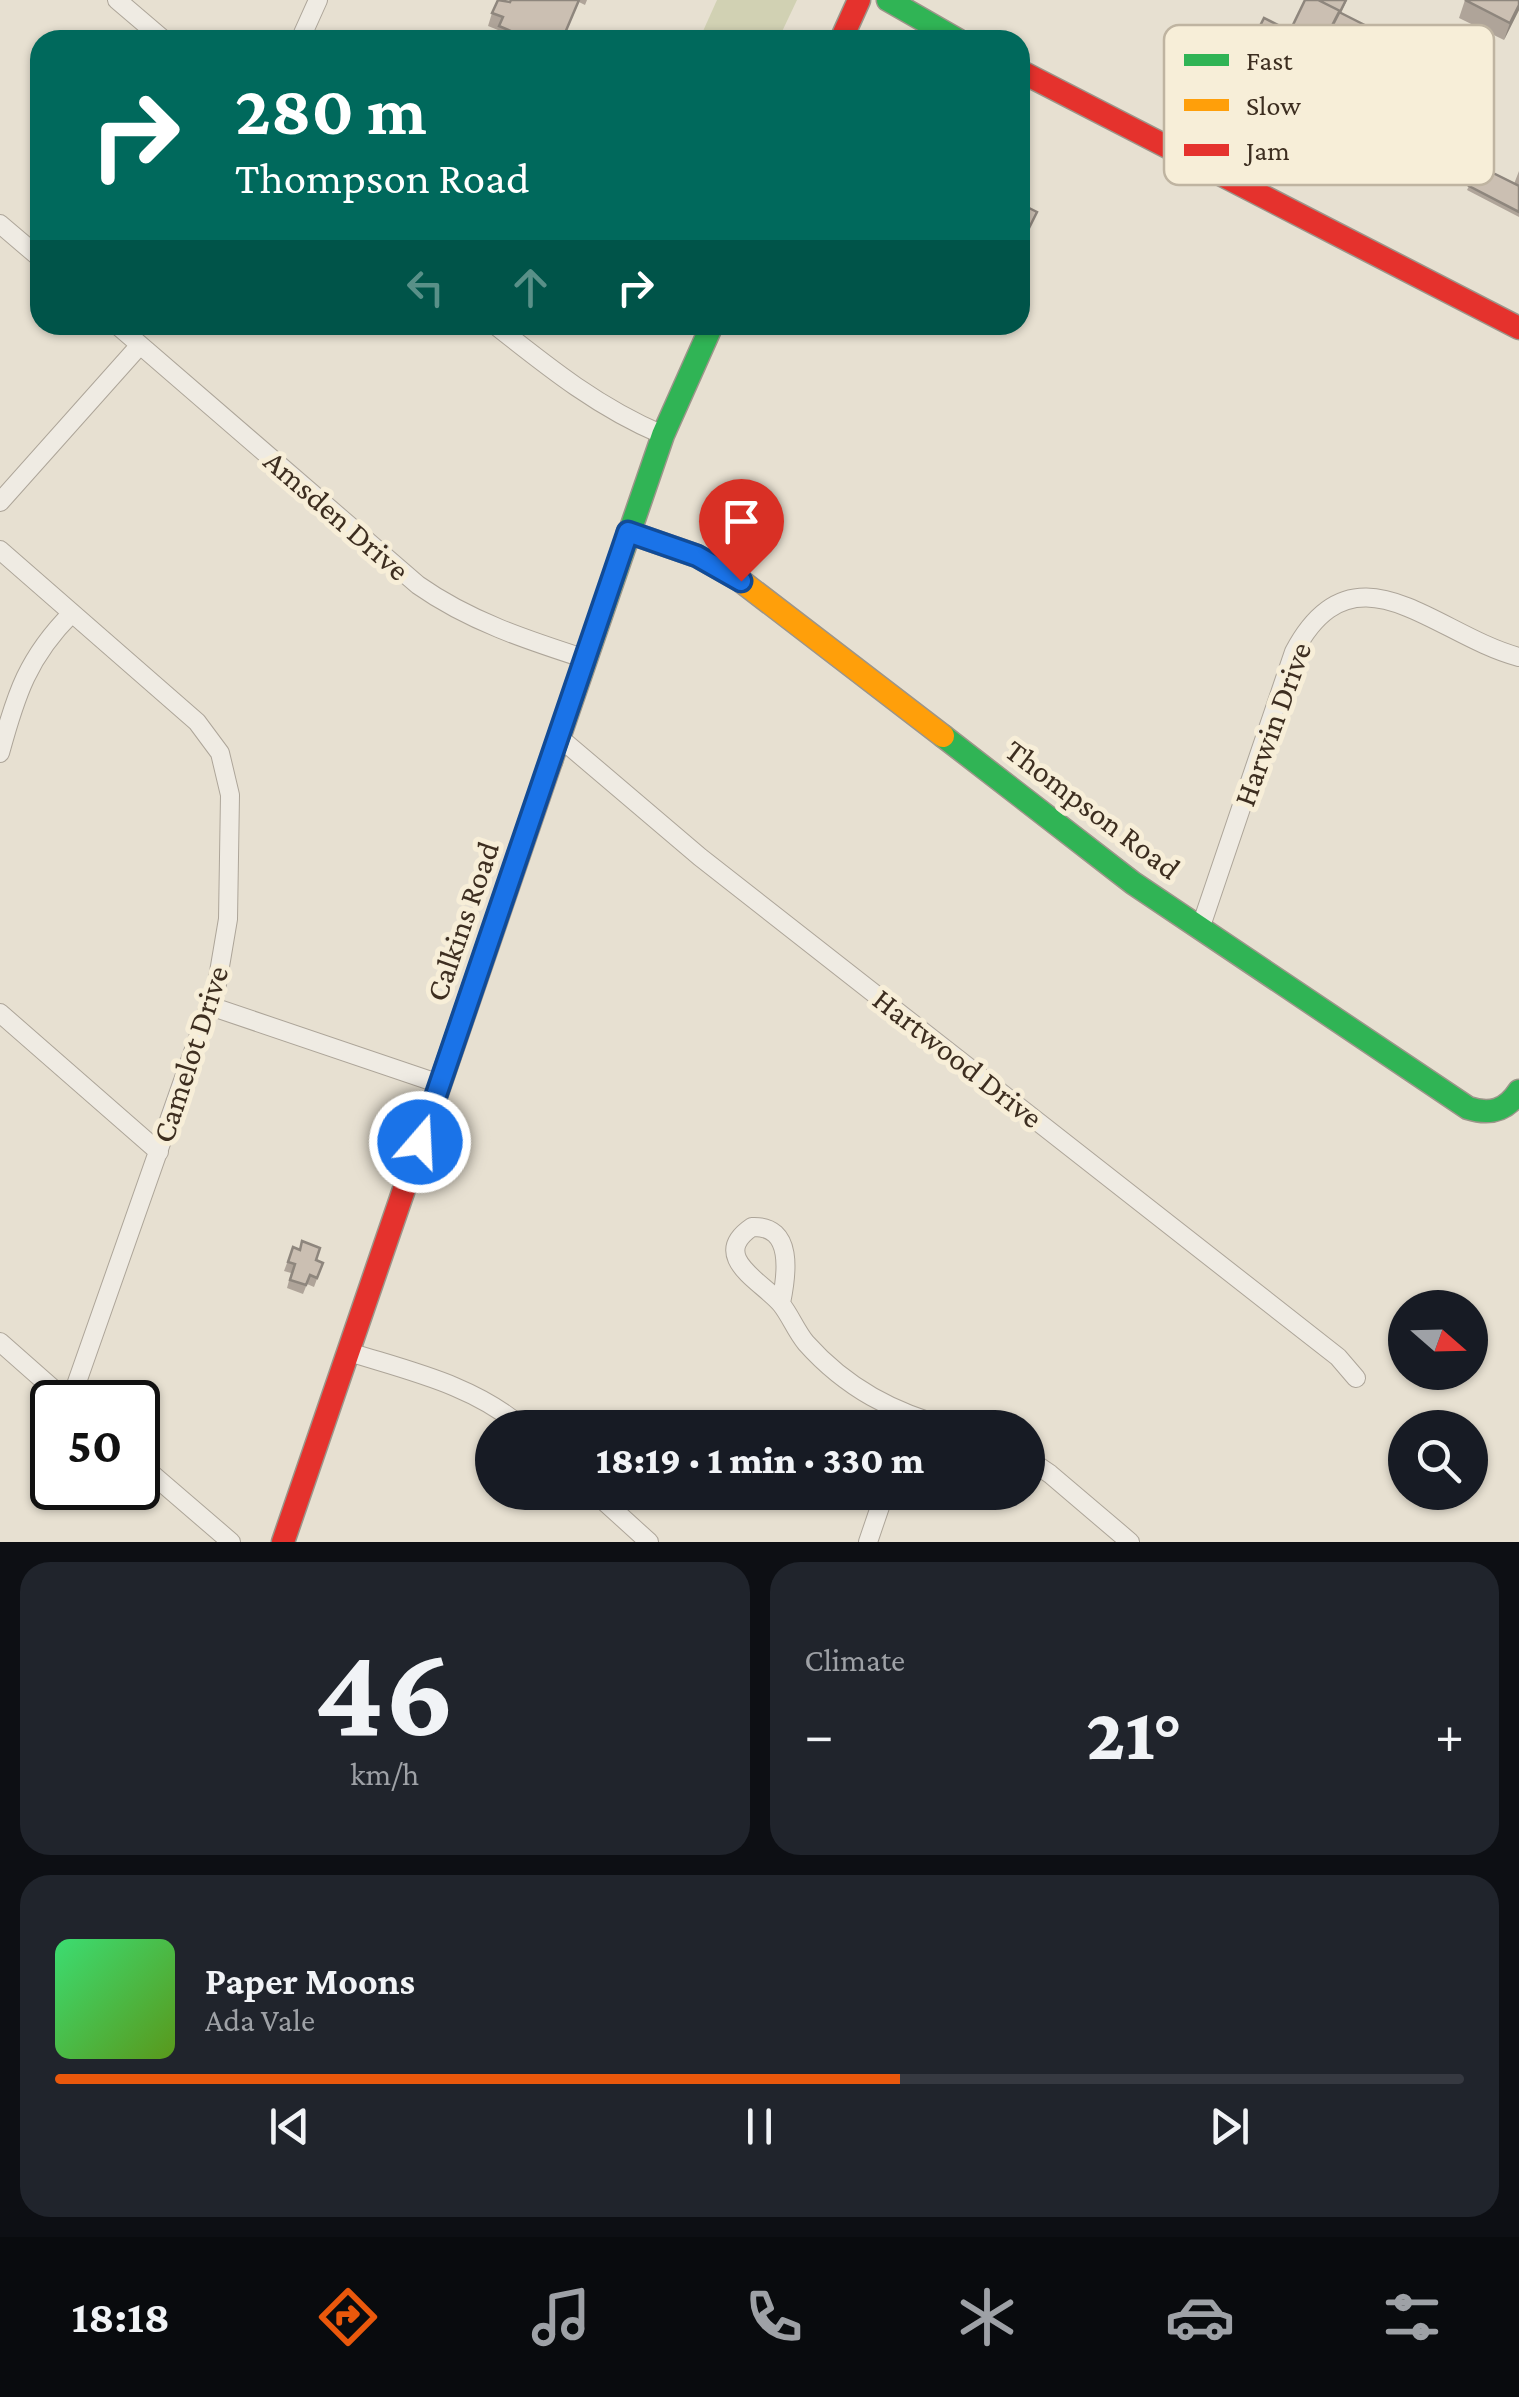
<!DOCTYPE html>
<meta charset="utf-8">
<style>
body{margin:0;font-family:"Crimson Pro",serif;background:#20242c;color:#f1f3f6;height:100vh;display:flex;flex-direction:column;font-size:38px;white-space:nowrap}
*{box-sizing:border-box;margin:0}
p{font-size:32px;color:#9ea1a6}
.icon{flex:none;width:55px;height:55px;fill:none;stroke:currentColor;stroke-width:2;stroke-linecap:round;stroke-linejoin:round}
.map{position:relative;height:1542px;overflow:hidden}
.side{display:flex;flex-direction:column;gap:20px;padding:20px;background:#0d0f14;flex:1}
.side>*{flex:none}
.banner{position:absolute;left:30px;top:30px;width:1000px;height:305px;border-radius:30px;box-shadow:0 2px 8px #0004;background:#00695c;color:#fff;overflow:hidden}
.needle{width:65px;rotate:110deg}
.tools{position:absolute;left:1388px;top:1290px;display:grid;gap:20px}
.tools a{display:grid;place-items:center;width:100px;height:100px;border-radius:50%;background:#171b24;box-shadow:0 2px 8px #0004;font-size:50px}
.speed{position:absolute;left:30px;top:1380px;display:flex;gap:20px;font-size:50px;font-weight:700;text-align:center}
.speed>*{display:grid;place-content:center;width:130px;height:130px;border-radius:50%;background:#171b24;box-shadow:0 2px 8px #0004;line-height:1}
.speed .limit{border:5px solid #111;border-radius:15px;background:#fff;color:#111}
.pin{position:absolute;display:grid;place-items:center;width:85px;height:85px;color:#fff;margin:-102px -42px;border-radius:50% 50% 50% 0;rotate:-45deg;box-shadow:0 0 10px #0007}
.pin .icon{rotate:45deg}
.me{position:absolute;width:110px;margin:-55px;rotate:19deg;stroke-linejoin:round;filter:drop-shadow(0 0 8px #0008)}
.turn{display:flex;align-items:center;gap:35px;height:210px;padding:0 40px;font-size:45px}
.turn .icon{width:130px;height:130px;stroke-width:2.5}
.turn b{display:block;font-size:70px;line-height:85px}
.lanes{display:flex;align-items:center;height:95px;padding:0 40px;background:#0003;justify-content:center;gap:50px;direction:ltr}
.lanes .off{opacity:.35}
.big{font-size:75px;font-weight:800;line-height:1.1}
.side .widget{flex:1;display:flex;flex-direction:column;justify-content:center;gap:15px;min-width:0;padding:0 35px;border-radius:30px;background:#20242c}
.side .dial{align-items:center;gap:0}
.dial b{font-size:130px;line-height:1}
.song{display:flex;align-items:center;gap:30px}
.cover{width:120px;height:120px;border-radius:15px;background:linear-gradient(135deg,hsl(140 70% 55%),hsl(90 70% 35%))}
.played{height:10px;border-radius:5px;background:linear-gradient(90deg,#ea580c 60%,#363941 60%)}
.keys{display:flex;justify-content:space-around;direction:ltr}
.heat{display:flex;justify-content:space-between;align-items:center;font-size:55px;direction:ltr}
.side .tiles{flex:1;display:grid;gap:20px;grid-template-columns:1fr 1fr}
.widget:last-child{grid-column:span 2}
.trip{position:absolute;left:475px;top:1410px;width:570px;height:100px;border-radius:50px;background:#171b24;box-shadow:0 2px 8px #0004;font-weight:800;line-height:100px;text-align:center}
.tab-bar{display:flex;height:160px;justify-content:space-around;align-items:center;background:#090b0e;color:#9ea1a6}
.tab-bar .icon{width:70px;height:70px}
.tab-bar .on{color:#ea580c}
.tab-bar b{font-size:45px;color:#f1f3f6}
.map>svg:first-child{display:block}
.cemetery{fill:#d1d1b3}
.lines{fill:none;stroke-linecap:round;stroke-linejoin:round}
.street-casing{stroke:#ada599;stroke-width:20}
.fast-casing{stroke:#9c958a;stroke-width:25}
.slow-casing{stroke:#9c958a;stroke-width:25}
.jam-casing{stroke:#9c958a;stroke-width:25}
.street{stroke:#efebe3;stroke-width:18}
.fast{stroke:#30b455;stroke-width:22}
.slow{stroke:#ff9f0a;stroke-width:22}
.jam{stroke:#e5322d;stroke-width:22}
.wall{fill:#afa499}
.shaded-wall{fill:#8e867d}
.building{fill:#cbbfb2;stroke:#8e867d;stroke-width:2.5}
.route-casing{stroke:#114b97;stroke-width:25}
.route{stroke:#1a73e8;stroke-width:18}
.labels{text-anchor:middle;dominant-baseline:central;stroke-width:10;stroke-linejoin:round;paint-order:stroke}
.street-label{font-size:32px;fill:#3d2e20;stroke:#f7eed8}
.key{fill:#f7eed8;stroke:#bfb4a1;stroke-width:2.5}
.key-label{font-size:28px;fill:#3d2e20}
</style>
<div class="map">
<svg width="1519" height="1542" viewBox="0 0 1519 1542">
<rect width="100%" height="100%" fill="#e7e0d1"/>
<path class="cemetery" d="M717,0H797L778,40H699Z"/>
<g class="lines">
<g class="street-casing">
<path id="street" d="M117,0L164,40
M300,40L318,0
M0,224L40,258
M117,325L418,585C469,621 527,640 586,659
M495,325C549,368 599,408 663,435
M0,502L140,345
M0,550L197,722L220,753L230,795L228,919L217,984L70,1402
M560,738L700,857L1338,1357L1356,1378
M0,753C16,694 28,657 72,613
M1200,929L1294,652C1354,538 1435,635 1519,657
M210,1006L440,1084
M0,1013L159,1152
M781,1303C787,1274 794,1225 752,1227C708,1257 763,1282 781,1304C790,1315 796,1331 806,1343C846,1388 894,1413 951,1428
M0,1342L68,1402
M349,1352C409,1371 474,1385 523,1428
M1028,1459L1050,1474L1130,1542
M138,1462L231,1542
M594,1492L649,1542
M868,1542L885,1492"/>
</g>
<g class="fast-casing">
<path id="fast" d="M888,0L958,40
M943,736L1133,883L1468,1108C1490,1115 1506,1111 1519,1091
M551,761L663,435L712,325"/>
</g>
<g class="slow-casing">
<path id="slow" d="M628,532L697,556L741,581L943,736"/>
</g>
<g class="jam-casing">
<path id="jam" d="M841,40L859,0
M1020,71L1519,328
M283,1542L551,761"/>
</g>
<use href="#street" class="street"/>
<use href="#fast" class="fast"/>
<use href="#slow" class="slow"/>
<use href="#jam" class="jam"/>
</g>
<path class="wall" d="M511,0H587L585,5L579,2L562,40H497L495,39L498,30L488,26L492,13L510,2Z
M1305,0H1347L1341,13L1406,67L1380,117L1307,80L1281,130L1202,90L1208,72L1233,38L1245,35L1290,31Z
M1465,0H1519V10L1504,40L1459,18Z
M1448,52L1478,66L1463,101L1452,96L1424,155L1404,146L1409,132Z
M1479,166L1514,184L1519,171V217L1467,190Z
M293,1247L323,1263L314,1287L307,1284L303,1294L287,1288L291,1273L284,1271Z"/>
<path class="shaded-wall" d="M1519,5V10L1504,40L1510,23Z
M1412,49L1406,67L1380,117L1386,100Z
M1313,63L1307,80L1281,130L1288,113Z
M1457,83L1452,96L1424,155L1428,142Z"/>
<path class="building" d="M498,0L510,2L511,0H579L562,40H532L499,26L503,17L492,13Z
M1305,0H1318L1340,11L1313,63L1256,34L1264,18L1290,31Z
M1318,0H1346L1340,12V11Z
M1465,0H1519V5L1510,23Z
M1339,12L1412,49L1386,100L1313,63Z
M1479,166L1519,186V212L1469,186Z
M1021,204L1037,212L1027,232L1020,228Z
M302,1241L320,1248L316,1260L323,1263L317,1278L310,1275L306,1285L290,1280L295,1264L288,1262L293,1247L300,1250Z"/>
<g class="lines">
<g class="route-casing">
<path id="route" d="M420,1142L628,532L697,556L741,581"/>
</g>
<use href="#route" class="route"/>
</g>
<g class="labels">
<g class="street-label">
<text transform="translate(337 515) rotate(41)">Amsden Drive</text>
<text transform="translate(1272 724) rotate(-70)">Harwin Drive</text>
<text transform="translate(1093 809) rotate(37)">Thompson Road</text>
<text transform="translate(462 921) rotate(-71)">Calkins Road</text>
<text transform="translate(190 1054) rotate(-72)">Camelot Drive</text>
<text transform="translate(958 1058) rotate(38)">Hartwood Drive</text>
</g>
</g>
<rect x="1164" y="25" width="330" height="160" rx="15" class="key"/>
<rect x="1184" y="54" width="45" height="12" fill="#30b455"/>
<rect x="1184" y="99" width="45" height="12" fill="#ff9f0a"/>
<rect x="1184" y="144" width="45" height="12" fill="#e5322d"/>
<g class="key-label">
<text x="1246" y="70">Fast</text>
<text x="1246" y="115">Slow</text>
<text x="1246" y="160">Jam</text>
</g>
</svg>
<div class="tools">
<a><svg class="needle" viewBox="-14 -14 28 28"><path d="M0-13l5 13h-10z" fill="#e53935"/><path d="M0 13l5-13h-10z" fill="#9ea1a6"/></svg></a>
<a><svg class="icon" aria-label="search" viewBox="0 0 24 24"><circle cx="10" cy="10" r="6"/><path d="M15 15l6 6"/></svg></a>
</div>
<div class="speed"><div class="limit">50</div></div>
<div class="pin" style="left:741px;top:581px;background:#d93025"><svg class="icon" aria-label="arrive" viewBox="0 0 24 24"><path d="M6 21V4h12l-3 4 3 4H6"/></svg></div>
<svg class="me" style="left:420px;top:1142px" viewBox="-20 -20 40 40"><circle r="17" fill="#1a73e8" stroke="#fff" stroke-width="3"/><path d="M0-11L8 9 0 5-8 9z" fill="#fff"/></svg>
<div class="trip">18:19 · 1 min · 330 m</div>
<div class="banner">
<div class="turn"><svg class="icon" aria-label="right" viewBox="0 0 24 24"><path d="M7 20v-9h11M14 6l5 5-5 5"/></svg><div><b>280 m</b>Thompson Road</div></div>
<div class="lanes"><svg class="icon off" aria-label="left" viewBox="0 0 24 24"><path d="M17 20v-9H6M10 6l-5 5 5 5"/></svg><svg class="icon off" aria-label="ahead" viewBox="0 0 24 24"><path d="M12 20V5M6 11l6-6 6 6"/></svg><svg class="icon" aria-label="right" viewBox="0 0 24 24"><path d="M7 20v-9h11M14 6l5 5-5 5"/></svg></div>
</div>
</div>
<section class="side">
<div class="tiles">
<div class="widget dial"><b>46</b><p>km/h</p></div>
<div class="widget"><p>Climate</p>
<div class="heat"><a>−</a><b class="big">21°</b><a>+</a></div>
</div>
<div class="widget">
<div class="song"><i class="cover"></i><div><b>Paper Moons</b><p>Ada Vale</p></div></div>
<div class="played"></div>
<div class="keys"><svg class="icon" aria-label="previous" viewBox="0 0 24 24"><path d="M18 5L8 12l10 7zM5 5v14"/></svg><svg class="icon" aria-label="pause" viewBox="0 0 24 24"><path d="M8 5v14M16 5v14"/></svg><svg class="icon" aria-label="next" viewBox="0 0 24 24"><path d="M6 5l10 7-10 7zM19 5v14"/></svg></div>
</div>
</div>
</section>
<nav class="tab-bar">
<b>18:18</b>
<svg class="icon on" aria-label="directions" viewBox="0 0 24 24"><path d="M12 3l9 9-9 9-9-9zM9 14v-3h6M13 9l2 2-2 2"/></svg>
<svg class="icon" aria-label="music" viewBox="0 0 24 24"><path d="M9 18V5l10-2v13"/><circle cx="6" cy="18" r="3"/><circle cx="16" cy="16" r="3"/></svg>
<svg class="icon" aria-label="phone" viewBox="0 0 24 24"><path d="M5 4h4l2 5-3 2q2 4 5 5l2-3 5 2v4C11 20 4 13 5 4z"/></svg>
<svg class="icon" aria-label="climate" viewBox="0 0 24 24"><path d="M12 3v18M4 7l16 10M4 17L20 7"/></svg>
<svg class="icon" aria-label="car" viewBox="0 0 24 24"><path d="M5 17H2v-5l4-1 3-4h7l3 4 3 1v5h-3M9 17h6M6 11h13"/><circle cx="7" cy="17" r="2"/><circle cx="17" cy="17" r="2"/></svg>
<svg class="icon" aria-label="filters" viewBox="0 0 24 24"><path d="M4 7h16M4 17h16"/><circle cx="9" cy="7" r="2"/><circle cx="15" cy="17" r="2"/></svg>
</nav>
